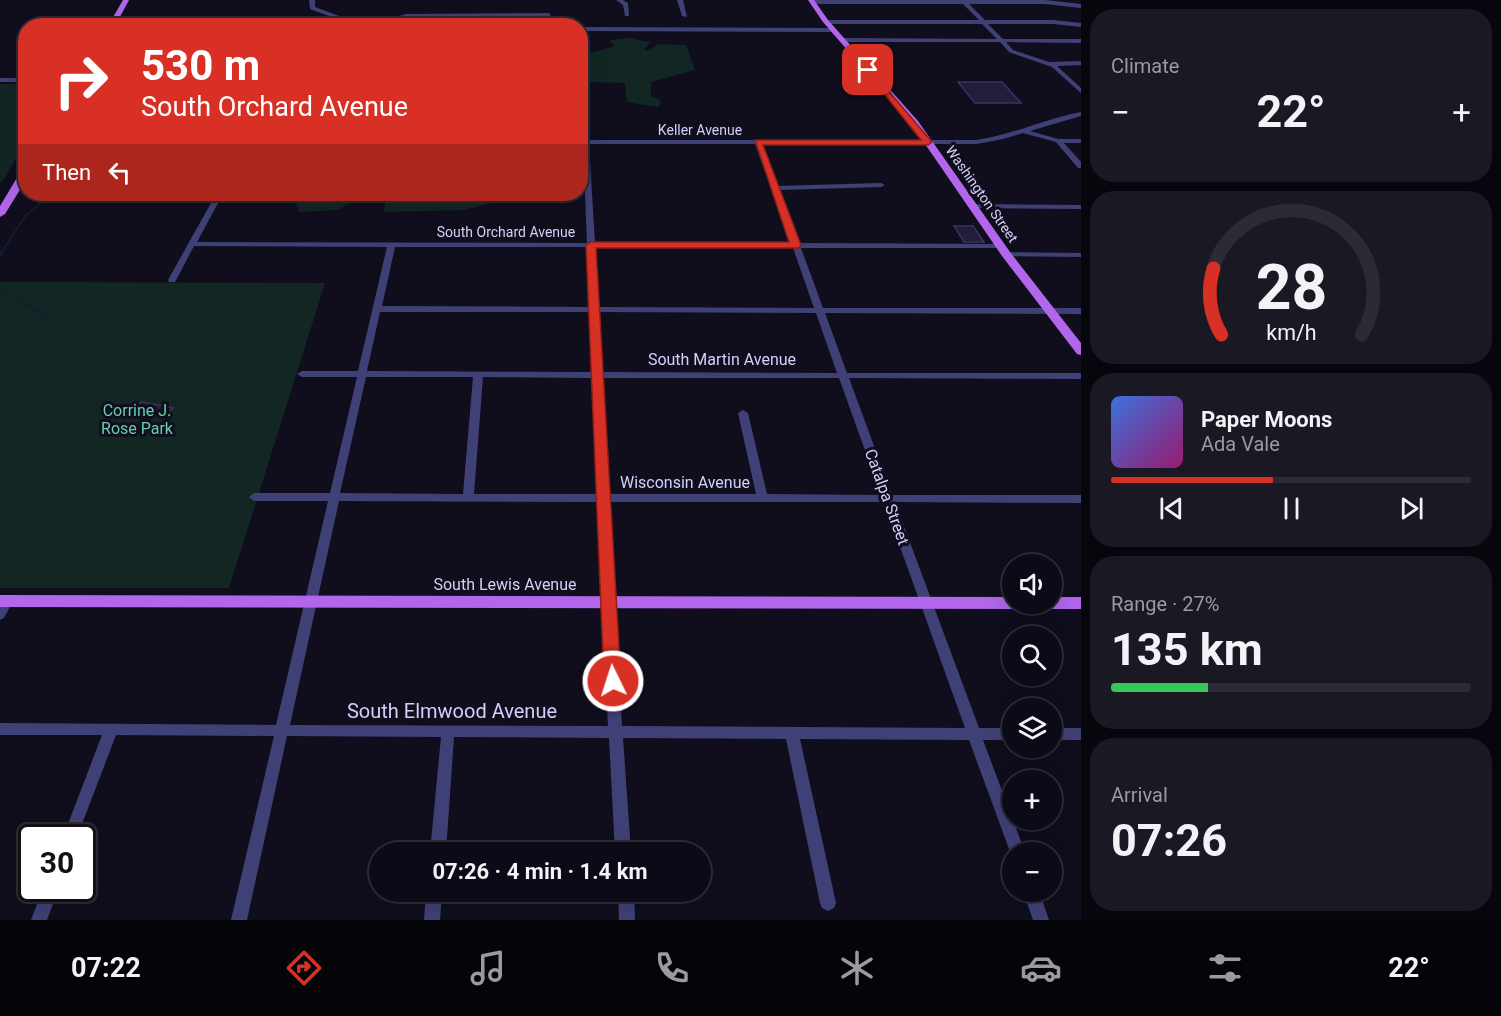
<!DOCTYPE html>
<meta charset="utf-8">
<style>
body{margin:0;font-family:Roboto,sans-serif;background:#1a1823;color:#f1f3f6;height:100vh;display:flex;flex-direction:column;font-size:22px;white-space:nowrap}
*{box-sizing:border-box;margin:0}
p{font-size:20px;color:#9a9aa1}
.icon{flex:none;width:33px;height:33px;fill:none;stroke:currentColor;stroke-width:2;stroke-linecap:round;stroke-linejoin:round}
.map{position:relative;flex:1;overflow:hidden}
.panel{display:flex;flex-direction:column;gap:9px;padding:9px;background:#07060c;width:420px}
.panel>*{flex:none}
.guide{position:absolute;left:18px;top:18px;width:570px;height:183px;border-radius:24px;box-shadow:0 6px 24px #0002,0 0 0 2px #2c2b35;background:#d93025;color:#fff;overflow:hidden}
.fabs{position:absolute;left:1002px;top:554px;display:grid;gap:12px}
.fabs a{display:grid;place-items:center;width:60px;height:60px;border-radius:50%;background:#0c0a16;box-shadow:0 6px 24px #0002,0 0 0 2px #2c2b35;font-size:30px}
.speed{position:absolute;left:18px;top:824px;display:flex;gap:12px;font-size:30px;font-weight:700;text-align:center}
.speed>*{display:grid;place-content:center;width:78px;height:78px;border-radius:50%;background:#0c0a16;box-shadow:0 6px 24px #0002,0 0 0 2px #2c2b35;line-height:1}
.speed .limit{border:3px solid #111;border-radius:9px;background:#fff;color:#111}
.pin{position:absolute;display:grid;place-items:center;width:51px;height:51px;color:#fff;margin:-26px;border-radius:12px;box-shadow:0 3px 9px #0006}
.me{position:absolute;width:66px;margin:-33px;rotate:356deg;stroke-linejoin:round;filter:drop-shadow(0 0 4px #0008)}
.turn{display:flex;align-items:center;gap:21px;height:126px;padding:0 24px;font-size:27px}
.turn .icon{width:78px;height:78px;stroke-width:2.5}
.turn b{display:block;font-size:42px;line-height:51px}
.then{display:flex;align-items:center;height:57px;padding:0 24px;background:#0003;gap:12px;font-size:22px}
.big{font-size:45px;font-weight:700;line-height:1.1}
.panel .widget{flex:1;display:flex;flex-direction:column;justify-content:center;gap:9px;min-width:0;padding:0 21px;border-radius:24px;background:#1a1823}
.panel .dial{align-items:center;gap:0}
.dial svg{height:156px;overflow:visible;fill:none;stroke:#2c2b35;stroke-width:7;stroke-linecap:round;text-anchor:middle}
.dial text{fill:#f1f3f6;stroke:none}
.song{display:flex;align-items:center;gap:18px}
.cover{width:72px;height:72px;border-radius:9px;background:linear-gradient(135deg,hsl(220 70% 55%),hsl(320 70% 35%))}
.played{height:6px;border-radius:3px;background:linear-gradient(90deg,#d93025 45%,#2c2b35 45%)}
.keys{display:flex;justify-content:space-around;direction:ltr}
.heat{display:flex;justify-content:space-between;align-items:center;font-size:33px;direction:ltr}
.charge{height:9px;border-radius:4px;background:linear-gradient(90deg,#34c759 27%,#2c2b35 0)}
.trip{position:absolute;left:369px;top:842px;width:342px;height:60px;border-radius:30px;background:#0c0a16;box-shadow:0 6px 24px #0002,0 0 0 2px #2c2b35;font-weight:700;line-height:60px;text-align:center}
.dock{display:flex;height:96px;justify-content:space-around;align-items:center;background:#050409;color:#9a9aa1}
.dock .icon{width:42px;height:42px}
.dock .current{color:#d93025}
.dock b{font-size:27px;color:#f1f3f6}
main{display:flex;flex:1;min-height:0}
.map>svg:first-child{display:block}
.green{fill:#122624}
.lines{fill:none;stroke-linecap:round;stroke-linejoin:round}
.stream-far1{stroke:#0f1f35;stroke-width:1.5}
.stream{stroke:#0f1f35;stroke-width:2}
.building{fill:#211d3b;stroke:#393264;stroke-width:1.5}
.minor{fill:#3f4176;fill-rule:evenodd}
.major{fill:#b166eb;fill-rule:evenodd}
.route{fill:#d93025;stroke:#8d1f18;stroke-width:1.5}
.labels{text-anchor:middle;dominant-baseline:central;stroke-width:6;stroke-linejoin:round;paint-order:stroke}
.far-street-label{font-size:14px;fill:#d2d0f9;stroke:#100e1d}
.street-label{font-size:16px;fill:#d2d0f9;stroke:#100e1d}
.park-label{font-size:16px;fill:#67ceae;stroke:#100e1d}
.near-street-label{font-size:20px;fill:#d2d0f9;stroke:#100e1d}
</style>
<main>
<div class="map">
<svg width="1081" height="920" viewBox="0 0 1081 920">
<rect width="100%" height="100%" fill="#100e1d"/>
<path class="green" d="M628,38L651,42L644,49L647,51L659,44L686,45L695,70L651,82V96L659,99L661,103L658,107L627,102L625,83L589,82L584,55L615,46L610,40Z
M0,84H26L25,143L2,182H0Z
M292,194H365L338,210L299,212Z
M373,194H372H519L516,197L464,210L384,212L386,197Z
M0,282L325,283L229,588H0Z"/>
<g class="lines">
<path class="stream-far1" d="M2,252L26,215L52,194"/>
<path class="stream" d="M0,255L3,250
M0,292L8,295
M14,297L47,317"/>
</g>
<path class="building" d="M958,82H1002L1021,103H975Z
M954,226H973L984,242H964Z
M141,402L153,404L173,408L165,417L133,411Z"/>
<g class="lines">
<path class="minor" d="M309,0H315V7L342,17V26H336L337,19L310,9Z
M616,0H623L628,3L629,16H625L623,5Z
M677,0H683L687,17L682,16Z
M1045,0L1081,4V8L1045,4H969L985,20H1053L1081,23V27L1053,24H988L1003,39H1081V43L1006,42L1013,50L1049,62L1081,61V65L1057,66L1081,88V93L1052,67L1009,52L1000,42H842L839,40L842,38L997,39L982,24H826L823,22L826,20H979L963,4H813L810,2L813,0Z
M549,13L551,16L406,18L378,26H368L406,14Z
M580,27L833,28L836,30L833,32L581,31Z
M0,78H26V82H0Z
M580,95L583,97L589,140H976C1012,135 1045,119 1081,112V116L1030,131L1058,139H1081V143H1064L1081,162V168H1078L1056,142L1023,133L1003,139L976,144H762L778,186L881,183L885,185L881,187L779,190L799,243L1001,244L1005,246L1001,248H801L823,308H1081V314L825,313L847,373H1081V379L849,378L892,495H1081V503L895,502L979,728H1012V740H983L1025,852H1012V857L969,740L800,739L836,903L834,908L828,911L822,908L820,903L786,739L623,738L631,852H615L609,738L454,737L446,852H430L441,737L287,736L247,920H231L274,736L116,735L77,837H63L102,735H0V723L276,725L328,501H254L249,497L254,493H330L357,377H302L297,374L302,371H358L387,247L194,246L175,282H169L168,280L216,194H223L197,242L587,243L583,144H580V140H582ZM589,144H755L791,243H595ZM395,247H587L589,307L382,306ZM595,247L793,248L814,308L598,307ZM380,312H589L592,372L367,371ZM598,312L816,313L837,373L601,372ZM366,377H473L463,494L340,493ZM483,377L592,378L597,494H474ZM602,378H839L881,495L767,494L748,413L743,410L738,413L756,494H608ZM339,501L597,502L608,726L290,725ZM608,502H884L965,728L622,726Z
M969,204L1081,205V209L972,208H969Z
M1003,252L1081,253V257L1006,256H1003Z
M7,596L11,598L13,601L4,618L0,620V603L3,598Z
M1052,728H1081V740H1052Z
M43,888H59L47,920H31Z
M426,891H442L440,920H424Z
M618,891H634L635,920H619Z
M1023,891H1039L1049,920H1033Z"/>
<path class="major" d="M123,0H129L115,26H108Z
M808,0H814L828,20L918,121L1010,252L1081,343V355L1077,354L1002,256L912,125L823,22Z
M26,168V180L5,214L0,217V206L21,171Z
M0,595L1012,597V603H1052V597H1081V609L0,607Z"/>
</g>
<path class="route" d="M868,67L932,142L928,145H763L801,245L799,248H596L621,681L619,686H607L604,681L586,245L591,242H789L755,140H921L866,71Z"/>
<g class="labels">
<g class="far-street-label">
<text x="700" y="130">Keller Avenue</text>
<text transform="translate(982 194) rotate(55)">Washington Street</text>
<text x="506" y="232">South Orchard Avenue</text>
</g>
<g class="street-label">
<text x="722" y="359">South Martin Avenue</text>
<text x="685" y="482">Wisconsin Avenue</text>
<text transform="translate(887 497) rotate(70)">Catalpa Street</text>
<text x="505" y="584">South Lewis Avenue</text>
</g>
<g class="park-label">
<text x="137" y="410">Corrine J.<tspan x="137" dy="18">Rose Park</tspan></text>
</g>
<g class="near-street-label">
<text x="452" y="711">South Elmwood Avenue</text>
</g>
</g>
</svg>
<div class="fabs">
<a><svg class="icon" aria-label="sound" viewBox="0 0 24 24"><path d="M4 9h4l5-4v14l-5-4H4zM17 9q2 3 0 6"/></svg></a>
<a><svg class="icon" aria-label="search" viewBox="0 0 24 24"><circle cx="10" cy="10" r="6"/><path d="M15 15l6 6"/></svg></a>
<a><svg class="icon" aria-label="layers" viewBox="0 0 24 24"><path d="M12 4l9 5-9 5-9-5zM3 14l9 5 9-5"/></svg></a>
<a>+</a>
<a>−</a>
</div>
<div class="speed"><div class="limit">30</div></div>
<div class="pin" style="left:868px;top:70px;background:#d93025"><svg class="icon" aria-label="arrive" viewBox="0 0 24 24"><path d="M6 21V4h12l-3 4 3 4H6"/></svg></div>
<svg class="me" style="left:613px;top:681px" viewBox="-20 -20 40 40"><circle r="17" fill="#d93025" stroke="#fff" stroke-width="3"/><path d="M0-11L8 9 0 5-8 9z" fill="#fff"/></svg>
<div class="trip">07:26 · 4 min · 1.4 km</div>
<div class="guide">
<div class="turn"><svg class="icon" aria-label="right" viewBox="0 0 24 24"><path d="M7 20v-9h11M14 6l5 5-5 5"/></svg><div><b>530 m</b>South Orchard Avenue</div></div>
<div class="then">Then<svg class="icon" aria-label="left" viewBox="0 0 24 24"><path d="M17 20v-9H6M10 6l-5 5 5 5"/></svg></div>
</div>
</div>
<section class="panel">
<div class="widget"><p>Climate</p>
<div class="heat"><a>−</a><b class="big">22°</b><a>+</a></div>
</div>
<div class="widget dial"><svg viewBox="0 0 100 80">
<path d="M14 69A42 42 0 1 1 86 69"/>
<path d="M14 69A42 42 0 0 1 10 35" stroke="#d93025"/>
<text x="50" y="56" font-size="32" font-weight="700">28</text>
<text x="50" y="72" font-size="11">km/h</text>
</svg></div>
<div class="widget">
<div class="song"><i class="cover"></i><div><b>Paper Moons</b><p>Ada Vale</p></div></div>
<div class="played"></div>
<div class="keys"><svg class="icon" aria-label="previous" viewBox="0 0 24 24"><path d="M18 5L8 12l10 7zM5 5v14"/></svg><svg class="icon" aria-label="pause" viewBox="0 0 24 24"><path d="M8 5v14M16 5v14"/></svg><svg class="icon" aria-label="next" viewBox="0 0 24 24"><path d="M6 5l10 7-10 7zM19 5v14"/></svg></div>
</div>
<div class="widget"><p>Range · 27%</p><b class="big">135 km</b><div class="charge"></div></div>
<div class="widget"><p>Arrival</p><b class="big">07:26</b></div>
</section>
</main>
<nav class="dock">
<b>07:22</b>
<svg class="icon current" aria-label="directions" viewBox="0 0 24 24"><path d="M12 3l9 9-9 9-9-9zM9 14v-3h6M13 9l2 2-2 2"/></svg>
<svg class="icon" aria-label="music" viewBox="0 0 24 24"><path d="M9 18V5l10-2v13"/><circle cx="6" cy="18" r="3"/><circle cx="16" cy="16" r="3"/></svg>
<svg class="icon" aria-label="phone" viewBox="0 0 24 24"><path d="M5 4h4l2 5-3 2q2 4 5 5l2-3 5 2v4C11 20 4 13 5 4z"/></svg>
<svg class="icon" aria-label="climate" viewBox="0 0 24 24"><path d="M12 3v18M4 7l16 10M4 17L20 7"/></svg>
<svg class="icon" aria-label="car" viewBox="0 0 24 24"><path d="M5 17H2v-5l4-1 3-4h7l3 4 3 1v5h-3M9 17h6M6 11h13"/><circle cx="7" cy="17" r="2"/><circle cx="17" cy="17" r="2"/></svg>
<svg class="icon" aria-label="filters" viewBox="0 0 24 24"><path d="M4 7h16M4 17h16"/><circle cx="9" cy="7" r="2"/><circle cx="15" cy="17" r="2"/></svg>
<b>22°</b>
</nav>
